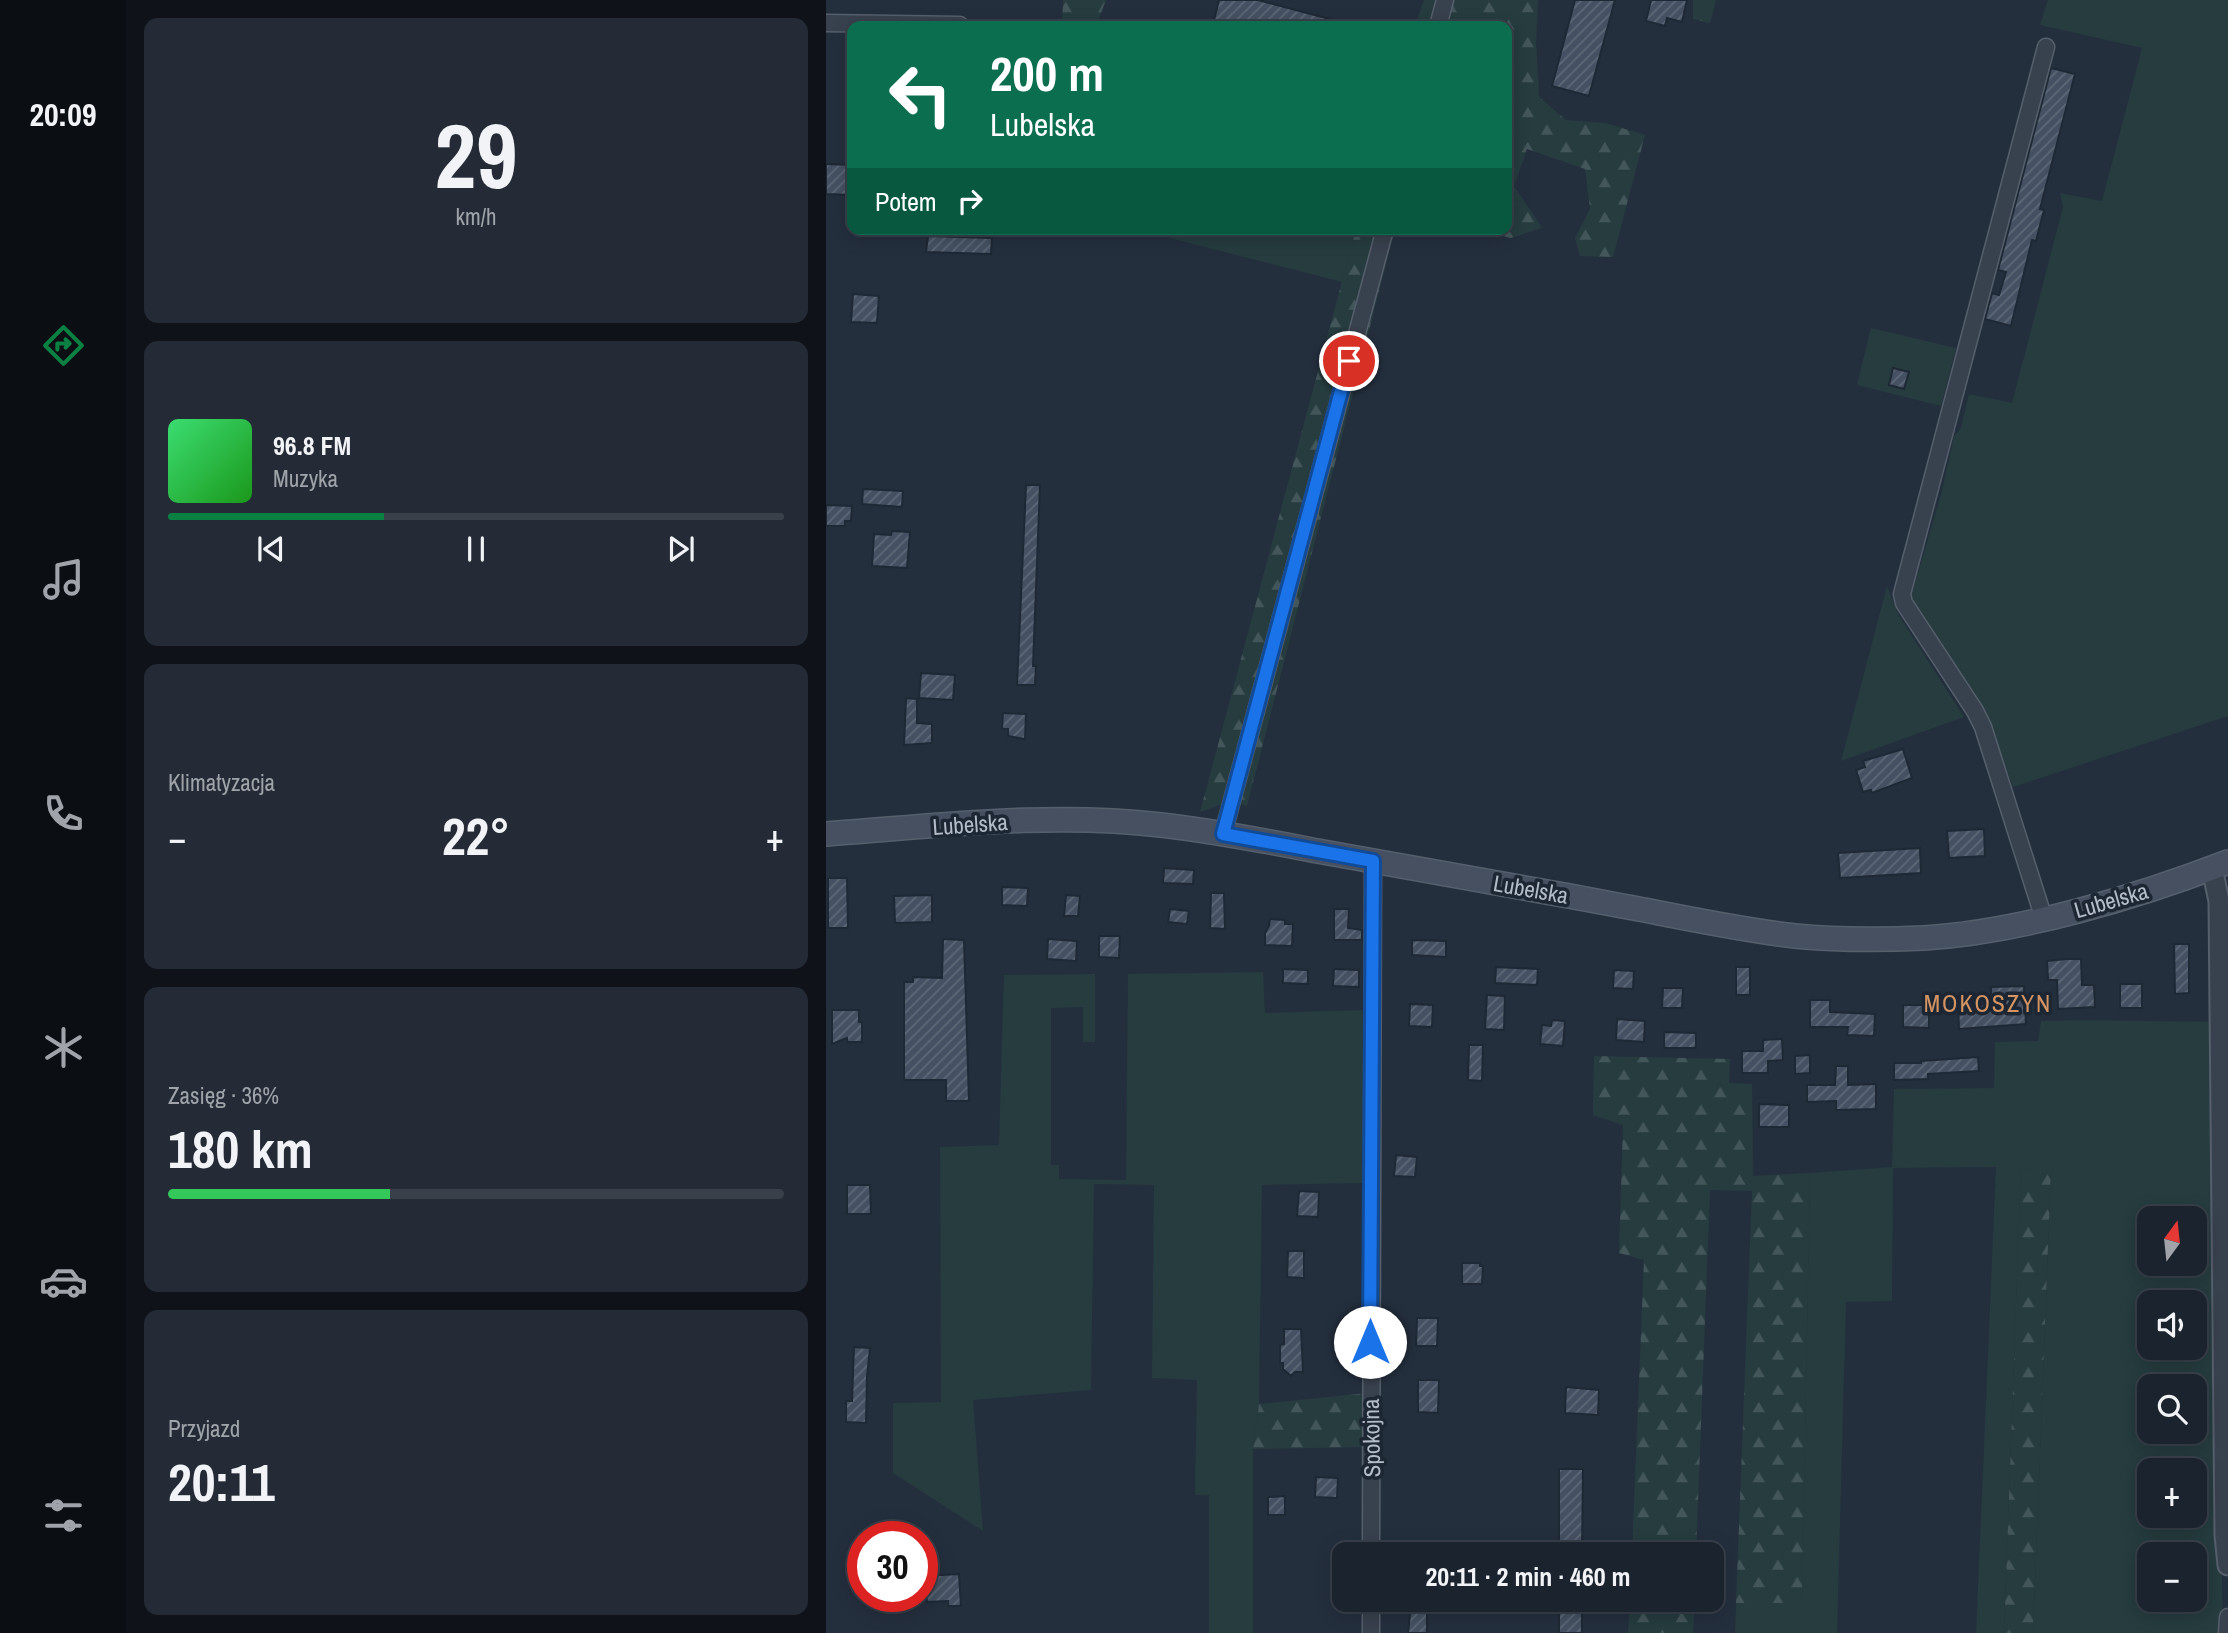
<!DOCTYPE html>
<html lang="pl">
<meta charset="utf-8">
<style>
body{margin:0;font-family:"Archivo Narrow",sans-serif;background:#242b36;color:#f1f3f6;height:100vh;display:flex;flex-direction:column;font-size:26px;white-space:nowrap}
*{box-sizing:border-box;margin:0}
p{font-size:23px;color:#a0a4aa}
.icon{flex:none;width:38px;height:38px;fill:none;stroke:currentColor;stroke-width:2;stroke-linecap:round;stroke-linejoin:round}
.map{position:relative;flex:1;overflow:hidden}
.drawer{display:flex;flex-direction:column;gap:18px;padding:18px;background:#0f1319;width:700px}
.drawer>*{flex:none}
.guide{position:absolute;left:21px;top:21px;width:665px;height:214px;border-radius:14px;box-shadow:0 4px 18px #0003,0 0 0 2px #39404a;background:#0b6e4f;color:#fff;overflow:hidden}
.needle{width:46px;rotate:15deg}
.buttons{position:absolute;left:1311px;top:1206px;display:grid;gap:14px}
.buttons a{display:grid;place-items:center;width:70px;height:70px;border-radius:14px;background:#1b232e;box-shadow:0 4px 18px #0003,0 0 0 2px #39404a;font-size:35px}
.speed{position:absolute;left:21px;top:1521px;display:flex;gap:14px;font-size:35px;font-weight:700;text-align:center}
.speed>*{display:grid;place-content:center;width:91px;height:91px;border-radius:50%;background:#1b232e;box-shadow:0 4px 18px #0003,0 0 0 2px #39404a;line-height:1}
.speed .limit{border:10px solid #d22;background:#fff;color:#111}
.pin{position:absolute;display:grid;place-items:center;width:60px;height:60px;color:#fff;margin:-30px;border:4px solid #fff;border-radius:50%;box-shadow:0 2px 7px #0007}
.me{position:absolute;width:77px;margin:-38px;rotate:0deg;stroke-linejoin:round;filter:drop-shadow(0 0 5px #0008)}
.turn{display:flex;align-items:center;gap:24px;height:147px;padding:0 28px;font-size:32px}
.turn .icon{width:91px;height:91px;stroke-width:2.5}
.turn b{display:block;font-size:49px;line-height:60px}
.then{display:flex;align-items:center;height:66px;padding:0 28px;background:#0003;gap:14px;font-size:26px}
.big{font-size:52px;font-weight:700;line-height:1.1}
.drawer .widget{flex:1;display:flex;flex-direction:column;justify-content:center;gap:10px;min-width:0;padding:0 24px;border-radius:14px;background:#242b36}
.drawer .dial{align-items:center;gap:0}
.dial b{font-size:91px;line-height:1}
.song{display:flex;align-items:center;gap:21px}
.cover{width:84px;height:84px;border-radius:10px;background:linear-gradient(135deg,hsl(140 70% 55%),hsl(120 70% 35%))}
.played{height:7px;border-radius:4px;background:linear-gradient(90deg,#0b8043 35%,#39404a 35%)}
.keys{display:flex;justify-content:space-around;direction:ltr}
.heat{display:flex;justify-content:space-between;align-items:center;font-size:38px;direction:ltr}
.charge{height:10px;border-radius:5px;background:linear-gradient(90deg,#34c759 36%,#39404a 0)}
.trip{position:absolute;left:506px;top:1542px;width:392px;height:70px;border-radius:14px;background:#1b232e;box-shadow:0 4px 18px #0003,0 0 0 2px #39404a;font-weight:700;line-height:70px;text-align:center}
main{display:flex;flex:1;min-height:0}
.dock{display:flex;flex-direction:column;width:126px;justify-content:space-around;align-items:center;background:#0b0e12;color:#a0a4aa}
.dock .icon{width:49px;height:49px}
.dock .selected{color:#0b8043}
.dock b{font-size:32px;color:#f1f3f6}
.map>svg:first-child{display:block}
.green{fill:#263c3f;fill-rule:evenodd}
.forest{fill:url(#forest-firs)}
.building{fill:url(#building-hatch);stroke:#1f2835;stroke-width:2}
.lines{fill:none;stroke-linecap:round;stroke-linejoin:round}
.minor-casing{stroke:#565f6c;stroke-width:19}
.tertiary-casing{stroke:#565f6c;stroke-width:23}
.secondary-casing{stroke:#565f6c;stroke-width:26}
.minor{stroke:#38414e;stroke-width:16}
.tertiary{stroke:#38414e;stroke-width:19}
.secondary{stroke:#465061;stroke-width:23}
.route-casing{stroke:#114b97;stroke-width:18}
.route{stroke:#1a73e8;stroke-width:12}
.labels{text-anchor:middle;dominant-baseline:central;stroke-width:7;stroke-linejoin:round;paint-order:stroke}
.street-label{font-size:23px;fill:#b4bcc9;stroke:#1d2633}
.neighbourhood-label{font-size:24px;letter-spacing:2px;fill:#d59563;stroke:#1d2633}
</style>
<main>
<nav class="dock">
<b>20:09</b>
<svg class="icon selected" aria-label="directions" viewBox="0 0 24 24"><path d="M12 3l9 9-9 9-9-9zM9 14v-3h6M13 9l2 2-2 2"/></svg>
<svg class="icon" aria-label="music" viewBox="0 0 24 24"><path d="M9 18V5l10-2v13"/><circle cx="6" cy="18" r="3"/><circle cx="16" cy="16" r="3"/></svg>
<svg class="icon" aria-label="phone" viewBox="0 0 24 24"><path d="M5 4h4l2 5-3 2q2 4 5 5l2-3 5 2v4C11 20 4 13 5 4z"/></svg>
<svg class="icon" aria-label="climate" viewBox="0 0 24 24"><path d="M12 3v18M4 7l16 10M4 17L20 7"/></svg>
<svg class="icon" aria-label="car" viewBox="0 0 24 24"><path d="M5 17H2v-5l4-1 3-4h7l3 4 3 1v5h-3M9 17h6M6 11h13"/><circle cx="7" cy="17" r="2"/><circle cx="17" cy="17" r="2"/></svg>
<svg class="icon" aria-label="filters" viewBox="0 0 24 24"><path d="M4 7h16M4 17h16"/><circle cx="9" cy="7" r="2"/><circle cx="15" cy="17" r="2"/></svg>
</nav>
<section class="drawer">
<div class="widget dial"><b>29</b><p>km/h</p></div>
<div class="widget">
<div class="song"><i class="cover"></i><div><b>96.8 FM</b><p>Muzyka</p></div></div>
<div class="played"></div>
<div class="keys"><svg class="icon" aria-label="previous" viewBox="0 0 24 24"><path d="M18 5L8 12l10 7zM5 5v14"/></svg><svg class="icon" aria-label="pause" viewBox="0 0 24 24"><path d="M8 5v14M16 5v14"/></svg><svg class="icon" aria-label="next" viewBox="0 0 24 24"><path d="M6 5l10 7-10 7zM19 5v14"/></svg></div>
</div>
<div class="widget"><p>Klimatyzacja</p>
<div class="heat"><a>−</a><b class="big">22°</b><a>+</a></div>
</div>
<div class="widget"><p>Zasięg · 36%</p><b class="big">180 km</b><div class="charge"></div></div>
<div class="widget"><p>Przyjazd</p><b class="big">20:11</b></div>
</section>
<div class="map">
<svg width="1402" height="1633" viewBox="0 0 1402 1633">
<defs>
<pattern id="forest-firs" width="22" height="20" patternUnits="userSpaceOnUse" patternTransform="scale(1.75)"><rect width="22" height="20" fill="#263c3f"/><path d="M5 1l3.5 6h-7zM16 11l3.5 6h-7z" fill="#435659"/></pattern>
<pattern id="building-hatch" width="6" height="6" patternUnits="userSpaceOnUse" patternTransform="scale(1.75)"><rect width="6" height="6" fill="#455162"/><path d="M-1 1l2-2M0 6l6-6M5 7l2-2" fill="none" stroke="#5d6877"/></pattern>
</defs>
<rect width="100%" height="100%" fill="#242f3e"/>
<path class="green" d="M1222,0H1402V716L1187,787L1161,715L1085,597L1116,491L1128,436L1135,428L1143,394L1186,403L1237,207L1234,193L1276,201L1316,48L1214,25Z
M346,229H530L516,282L344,238Z
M1045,328L1130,348L1115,406L1031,385Z
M1061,586L1072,614L1138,717L1015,761Z
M437,972L439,1013L540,1010L536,1183L436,1185L433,1404L427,1449V1633H383V1495H369L371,1380L326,1378L328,1185L268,1184L265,1390L147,1400L157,1531L67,1473V1403L115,1402L114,1147L173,1145L178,975L269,974V1042H257V1007L225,1008V1165H233V1179L300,1180L302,974Z
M1263,1020L1386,1022L1397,1633H1207L1225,1171L1195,1169L1178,1633H1150L1170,1167L1067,1168L1066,1301L1020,1302L1011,1633H909L910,1603L976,1602L984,1173L1066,1167L1068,1089L1168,1088L1169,1042L1212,1041L1215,1021ZM1323,1218H1368V1264H1323ZM1323,1302H1368V1348H1323ZM1323,1386H1368V1432H1323ZM1323,1470H1368V1516H1323ZM1323,1554H1368V1600H1323Z"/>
<path class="forest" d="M237,0H280L270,26H236Z
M598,0H712L710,42L713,97L740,120L779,123L819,135L787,257L754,256L749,238L764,209L759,169L701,149L688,186L716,228L685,238L644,229H681V26H589Z
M867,0H890L884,23L867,19Z
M530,229H569L421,806L406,801L374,812Z
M768,1056L904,1059L903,1083L926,1084L927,1176L984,1173L976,1603H910L926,1191L884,1190L870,1554H806L818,1260L793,1253L797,1125L767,1115Z
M1195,1169L1225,1170L1207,1633H1178Z
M541,1393L542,1447L427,1449L433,1404Z
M804,1600H869L867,1633H802Z"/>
<path class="building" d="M393,0H432L515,22L514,26H410L388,20Z
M749,0H789L763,96L726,86Z
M825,0H861L856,22L841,18L839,26L820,21Z
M1225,68L1249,74L1214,209L1218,210L1210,241L1206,240L1185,326L1159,319L1166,293L1173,295L1180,272L1172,270Z
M0,164L26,165V195L0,194Z
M102,236L166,238L165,254L100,252Z
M27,294L53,296L51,323L25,322Z
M1067,368L1083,372L1078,389L1063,385Z
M200,485H214L207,666H210L209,685H191Z
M37,489L77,491L76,507L36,504Z
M0,505L26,506L25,521H19V526H0Z
M66,531L84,532L81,568L46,566L48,534L65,535Z
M95,673L129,675L127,700L93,698Z
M80,698L91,699V723L106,724V743L78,745Z
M177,713L200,714L199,739L182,736V729H176Z
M1077,749L1086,778L1046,793L1045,790L1037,792L1030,770L1039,767L1037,761Z
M1158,829L1159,856L1123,858L1121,831Z
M1094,848L1095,873L1014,878L1012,853Z
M338,868L368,870L367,884L337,883Z
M2,878H21L22,928H2Z
M176,887L202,888L201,906L176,905Z
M385,893H398L399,929L384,928Z
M106,895V922L69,923L68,896Z
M240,895L254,896L252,916H238Z
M344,909L363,911L361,924L342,922Z
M508,909H523L522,928L536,930V940H508Z
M444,919L459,920V924H467L466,946L439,945V933L443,926Z
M273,936H294L293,958L273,957Z
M117,939L138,940L143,1101H120V1080H78V982H87V977L116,978Z
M222,939L251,941L250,961L221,959Z
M586,940L620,941V957L586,955Z
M1348,944H1363V993L1349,994Z
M1240,959H1255L1256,985H1268L1269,1007L1232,1009L1231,980H1222L1221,961Z
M670,967L712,969L711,985L669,983Z
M910,967H924V995H910Z
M457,969L482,970V984L457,983Z
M508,969L533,970V987L507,986Z
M788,970L808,971L807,989L787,988Z
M1294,984H1316V1008H1294Z
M1198,986L1200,1024L1133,1029L1132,1006L1165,1004V987Z
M837,988H857L856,1008H836Z
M661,995L679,996L678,1030L659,1029Z
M984,1000H1004V1012L1049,1014L1048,1036L1021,1035L1022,1027H984Z
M584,1004L607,1005L606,1027L583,1026Z
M1077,1005H1103V1028L1077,1027Z
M6,1010H33V1022H36V1042H21V1038L6,1044Z
M791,1019L819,1021L818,1042L790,1040Z
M726,1020L739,1021L737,1046L714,1044L716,1025L725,1026Z
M838,1032L870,1033V1048H838Z
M956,1039L957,1060L942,1061V1073H916V1051H937V1040Z
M643,1045H657L656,1081L642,1080Z
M984,1055V1073L969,1074V1056Z
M1152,1057L1153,1071L1102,1074V1079L1068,1080V1063H1095V1061Z
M1010,1066H1022V1085L1050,1084V1109L1010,1110V1101L981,1102V1085H1009Z
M933,1104L963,1105V1127H933Z
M570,1155L591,1157L589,1177L568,1176Z
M21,1185H44L45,1214H21Z
M473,1191L493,1192L492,1217L471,1216Z
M462,1251H478V1278L461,1277Z
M636,1263H654V1266H657L656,1284H636Z
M591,1318H612L611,1346H590Z
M458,1329H475L477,1372H469L465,1376L457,1369V1363H454V1345L458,1344Z
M28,1347L44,1348L41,1377L40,1423L20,1422V1401H26Z
M592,1380H613L612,1413L592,1412Z
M740,1387L773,1390L772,1415L739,1413Z
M733,1469H757L756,1554L733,1553Z
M490,1477L512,1478L511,1498L489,1497Z
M459,1496V1515H442V1497Z
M133,1574L135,1606H122V1601L101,1602L99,1576Z
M733,1600H756V1633H733Z
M585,1604L601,1605V1633H582Z"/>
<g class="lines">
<g class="minor-casing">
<path id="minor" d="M0,23L134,25
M612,26L619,0
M397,834L559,229
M1218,919L1157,727L1149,711L1078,603L1076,594L1220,47
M545,1554L547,861
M545,1633V1600
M1401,1633L1402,1617"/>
</g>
<g class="tertiary-casing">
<path id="tertiary" d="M1386,868L1393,901L1399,1535L1402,1565"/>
</g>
<g class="secondary-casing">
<path id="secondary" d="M0,834C111,826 224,812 335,825C390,831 444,842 497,852C594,869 690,886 786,904C847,915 908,929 969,936C1011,940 1055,940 1098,938C1195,932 1311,897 1402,862"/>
</g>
<use href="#minor" class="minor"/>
<use href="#tertiary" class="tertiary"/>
<use href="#secondary" class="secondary"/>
</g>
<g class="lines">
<g class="route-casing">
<path id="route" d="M523,361L397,834L547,861L544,1342"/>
</g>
<use href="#route" class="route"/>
</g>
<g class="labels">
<g class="street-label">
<text transform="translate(144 824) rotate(-4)">Lubelska</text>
<text transform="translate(705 889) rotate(10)">Lubelska</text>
<text transform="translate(1285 900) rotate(-16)">Lubelska</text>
<text transform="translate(545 1438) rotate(-91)">Spokojna</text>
</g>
<g class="neighbourhood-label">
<text x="1162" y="1003">MOKOSZYN</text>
</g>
</g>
</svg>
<div class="buttons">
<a><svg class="needle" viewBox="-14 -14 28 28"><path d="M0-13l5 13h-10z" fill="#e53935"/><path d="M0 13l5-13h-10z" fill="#a0a4aa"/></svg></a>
<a><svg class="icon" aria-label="sound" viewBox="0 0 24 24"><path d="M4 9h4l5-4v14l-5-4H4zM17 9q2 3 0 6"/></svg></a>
<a><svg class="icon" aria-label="search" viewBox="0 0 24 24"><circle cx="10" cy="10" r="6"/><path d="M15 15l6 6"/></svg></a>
<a>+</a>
<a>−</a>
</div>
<div class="speed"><div class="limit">30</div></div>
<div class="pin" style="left:523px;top:361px;background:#d93025"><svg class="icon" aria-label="arrive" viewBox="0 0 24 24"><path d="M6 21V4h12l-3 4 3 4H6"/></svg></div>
<svg class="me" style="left:544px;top:1342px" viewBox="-20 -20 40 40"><circle r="19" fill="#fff"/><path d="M0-13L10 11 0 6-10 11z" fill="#1a73e8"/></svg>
<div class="trip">20:11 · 2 min · 460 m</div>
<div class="guide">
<div class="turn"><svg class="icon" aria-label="left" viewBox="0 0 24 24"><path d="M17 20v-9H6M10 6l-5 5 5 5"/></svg><div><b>200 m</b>Lubelska</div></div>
<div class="then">Potem<svg class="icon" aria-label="right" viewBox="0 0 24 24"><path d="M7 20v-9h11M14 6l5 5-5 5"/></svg></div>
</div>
</div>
</main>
